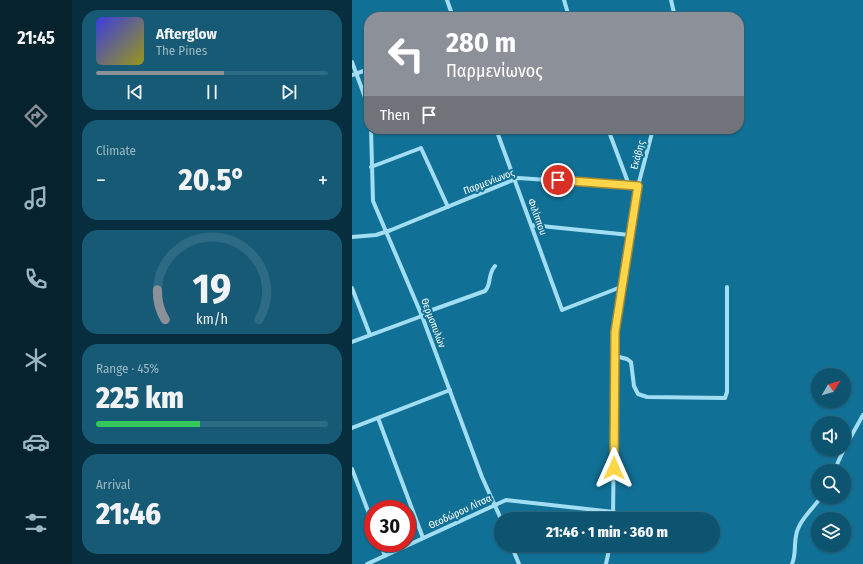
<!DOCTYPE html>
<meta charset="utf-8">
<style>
body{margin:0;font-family:"Fira Sans Condensed",sans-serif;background:#165a75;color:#f1f3f6;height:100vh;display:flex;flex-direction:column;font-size:15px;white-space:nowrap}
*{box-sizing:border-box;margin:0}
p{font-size:13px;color:#9ab7c3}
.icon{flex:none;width:22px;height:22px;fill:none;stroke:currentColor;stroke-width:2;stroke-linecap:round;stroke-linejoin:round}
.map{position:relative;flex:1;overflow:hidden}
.panel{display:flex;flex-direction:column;gap:10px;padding:10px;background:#072e3e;width:280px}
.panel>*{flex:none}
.guide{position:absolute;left:12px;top:12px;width:380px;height:122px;border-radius:16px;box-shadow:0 1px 3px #0004,0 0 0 1px #2d6a83;background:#8c9099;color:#fff;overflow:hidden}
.needle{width:26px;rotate:52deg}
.tools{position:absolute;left:459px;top:368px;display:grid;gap:8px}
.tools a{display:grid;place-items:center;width:40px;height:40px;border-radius:50%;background:#0d5470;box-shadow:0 1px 3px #0004,0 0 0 1px #2d6a83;font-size:20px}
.speed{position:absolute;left:12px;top:500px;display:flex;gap:8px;font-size:20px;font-weight:700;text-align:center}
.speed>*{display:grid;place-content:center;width:52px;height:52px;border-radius:50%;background:#0d5470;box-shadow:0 1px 3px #0004,0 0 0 1px #2d6a83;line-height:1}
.speed .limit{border:6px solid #d22;background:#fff;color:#111}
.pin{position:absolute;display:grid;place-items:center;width:34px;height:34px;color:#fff;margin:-17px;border:2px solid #fff;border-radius:50%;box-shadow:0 1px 4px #0007}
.me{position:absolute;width:44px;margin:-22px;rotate:0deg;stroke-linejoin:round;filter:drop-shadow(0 0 3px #0008)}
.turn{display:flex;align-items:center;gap:14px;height:84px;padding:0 16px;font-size:18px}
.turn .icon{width:52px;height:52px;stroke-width:2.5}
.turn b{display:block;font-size:28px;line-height:34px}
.then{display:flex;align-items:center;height:38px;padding:0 16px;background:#0003;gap:8px;font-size:15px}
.big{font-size:30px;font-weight:800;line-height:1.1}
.panel .tile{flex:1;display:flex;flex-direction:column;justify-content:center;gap:6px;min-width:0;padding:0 14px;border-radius:16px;background:#165a75}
.panel .dial{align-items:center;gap:0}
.dial svg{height:104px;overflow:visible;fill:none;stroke:#2d6a83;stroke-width:7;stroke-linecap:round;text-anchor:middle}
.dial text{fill:#f1f3f6;stroke:none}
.song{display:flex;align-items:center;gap:12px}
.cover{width:48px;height:48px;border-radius:6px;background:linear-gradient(135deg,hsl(240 70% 55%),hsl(60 70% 35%))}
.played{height:4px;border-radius:2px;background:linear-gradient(90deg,#8c9099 55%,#2d6a83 55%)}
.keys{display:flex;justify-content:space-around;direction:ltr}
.heat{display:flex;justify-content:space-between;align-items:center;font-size:22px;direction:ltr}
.charge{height:6px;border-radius:3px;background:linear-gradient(90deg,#34c759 45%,#2d6a83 0)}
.trip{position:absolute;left:142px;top:512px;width:226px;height:40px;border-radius:20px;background:#0d5470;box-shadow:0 1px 3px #0004,0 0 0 1px #2d6a83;font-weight:800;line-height:40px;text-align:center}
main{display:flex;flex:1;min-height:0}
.dock{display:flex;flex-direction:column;width:72px;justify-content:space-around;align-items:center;background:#05222d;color:#9ab7c3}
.dock .icon{width:28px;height:28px}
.dock .current{color:#8c9099}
.dock b{font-size:18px;color:#f1f3f6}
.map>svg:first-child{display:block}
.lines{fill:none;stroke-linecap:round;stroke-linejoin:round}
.minor{stroke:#a1ddf3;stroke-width:4}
.route-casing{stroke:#a68a30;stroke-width:10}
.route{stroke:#ffd54a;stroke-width:7}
.labels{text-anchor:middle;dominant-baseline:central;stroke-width:4;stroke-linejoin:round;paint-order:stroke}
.street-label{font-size:10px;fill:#fff;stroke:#117095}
</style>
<main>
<nav class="dock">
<b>21:45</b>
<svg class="icon current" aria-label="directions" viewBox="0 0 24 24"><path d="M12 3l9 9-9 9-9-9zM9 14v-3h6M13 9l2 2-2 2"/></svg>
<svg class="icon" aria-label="music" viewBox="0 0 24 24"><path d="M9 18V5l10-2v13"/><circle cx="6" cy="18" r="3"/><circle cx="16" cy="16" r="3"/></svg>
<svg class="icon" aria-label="phone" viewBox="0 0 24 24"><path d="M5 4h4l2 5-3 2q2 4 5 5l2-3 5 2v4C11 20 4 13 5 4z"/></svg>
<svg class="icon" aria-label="climate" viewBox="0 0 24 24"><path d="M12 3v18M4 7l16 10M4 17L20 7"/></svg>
<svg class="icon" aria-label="car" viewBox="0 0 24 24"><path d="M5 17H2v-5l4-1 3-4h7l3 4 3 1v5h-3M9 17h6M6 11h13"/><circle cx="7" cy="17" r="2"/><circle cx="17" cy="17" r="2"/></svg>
<svg class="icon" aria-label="filters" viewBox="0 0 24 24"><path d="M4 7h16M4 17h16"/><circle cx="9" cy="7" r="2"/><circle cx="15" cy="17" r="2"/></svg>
</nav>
<section class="panel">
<div class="tile">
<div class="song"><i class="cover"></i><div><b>Afterglow</b><p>The Pines</p></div></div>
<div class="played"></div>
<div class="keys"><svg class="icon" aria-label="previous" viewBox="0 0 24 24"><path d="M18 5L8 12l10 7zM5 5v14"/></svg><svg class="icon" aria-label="pause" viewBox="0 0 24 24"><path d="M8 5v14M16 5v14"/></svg><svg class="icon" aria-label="next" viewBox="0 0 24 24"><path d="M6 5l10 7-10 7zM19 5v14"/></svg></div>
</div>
<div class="tile"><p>Climate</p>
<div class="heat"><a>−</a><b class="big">20.5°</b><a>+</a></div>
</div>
<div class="tile dial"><svg viewBox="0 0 100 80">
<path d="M14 69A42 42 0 1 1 86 69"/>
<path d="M14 69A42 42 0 0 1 8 46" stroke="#8c9099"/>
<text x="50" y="56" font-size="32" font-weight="700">19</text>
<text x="50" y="72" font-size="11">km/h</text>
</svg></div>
<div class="tile"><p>Range · 45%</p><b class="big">225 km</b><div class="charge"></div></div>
<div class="tile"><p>Arrival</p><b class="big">21:46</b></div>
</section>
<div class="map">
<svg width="511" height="564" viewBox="0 0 511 564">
<rect width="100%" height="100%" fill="#117095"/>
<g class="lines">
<path class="minor" d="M95,0L101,17
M212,0L217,17
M319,0L323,17
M0,62L17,108
M0,75L17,69
M19,129L21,201L70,316L130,477L149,519
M144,129L210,310L269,287
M256,129L277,185
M19,167L69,148L96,207
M179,225L278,235
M0,237L24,235L39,230L166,178L286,186
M0,288L18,335
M69,314L133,291C140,284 135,275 143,266
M0,342L70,316
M263,356L275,359L279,362L282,386L286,394L295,397L373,398L375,392V287
M26,418L71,538
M0,428L98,390
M492,449L511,415
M0,469L21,524
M482,471L492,449
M261,519L263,332L286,186L301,129
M28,543L33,556
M159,545L167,564
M15,564L154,500L262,512
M254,564L258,545
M440,564C444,555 442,546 444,536C446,521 461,509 469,497"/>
</g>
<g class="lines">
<g class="route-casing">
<path id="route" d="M206,180L286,186L263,332L262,468"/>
</g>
<use href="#route" class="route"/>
</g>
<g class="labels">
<g class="street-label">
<text transform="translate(286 155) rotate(-75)">Εκάβης</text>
<text transform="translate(137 182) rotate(-21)">Παρμενίωνος</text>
<text transform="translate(185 217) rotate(70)">Φιλίππου</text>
<text transform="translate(81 323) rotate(69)">Θερμοπυλών</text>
<text transform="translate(108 512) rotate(-25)">Θεοδώρου Λίτσα</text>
</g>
</g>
</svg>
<div class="tools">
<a><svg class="needle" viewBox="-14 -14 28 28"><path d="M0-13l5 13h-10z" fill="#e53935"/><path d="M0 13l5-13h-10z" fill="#9ab7c3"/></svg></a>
<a><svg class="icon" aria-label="sound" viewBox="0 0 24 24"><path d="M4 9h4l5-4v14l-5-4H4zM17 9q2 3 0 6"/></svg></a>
<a><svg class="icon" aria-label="search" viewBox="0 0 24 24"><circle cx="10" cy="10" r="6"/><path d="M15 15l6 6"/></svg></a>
<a><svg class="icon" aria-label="layers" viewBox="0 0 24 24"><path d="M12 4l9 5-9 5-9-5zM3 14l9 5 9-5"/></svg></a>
</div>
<div class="speed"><div class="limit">30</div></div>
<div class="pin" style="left:206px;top:180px;background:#d93025"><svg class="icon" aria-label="arrive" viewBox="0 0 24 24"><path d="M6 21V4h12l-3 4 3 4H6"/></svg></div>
<svg class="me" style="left:262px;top:468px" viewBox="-20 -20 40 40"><path d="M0-17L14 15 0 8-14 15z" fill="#ffd54a" stroke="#fff" stroke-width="4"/></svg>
<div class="trip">21:46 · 1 min · 360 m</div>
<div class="guide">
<div class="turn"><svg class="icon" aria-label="left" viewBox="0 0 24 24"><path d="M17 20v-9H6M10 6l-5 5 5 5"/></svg><div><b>280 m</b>Παρμενίωνος</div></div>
<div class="then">Then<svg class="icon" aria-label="arrive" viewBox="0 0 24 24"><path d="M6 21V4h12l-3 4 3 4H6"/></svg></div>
</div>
</div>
</main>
